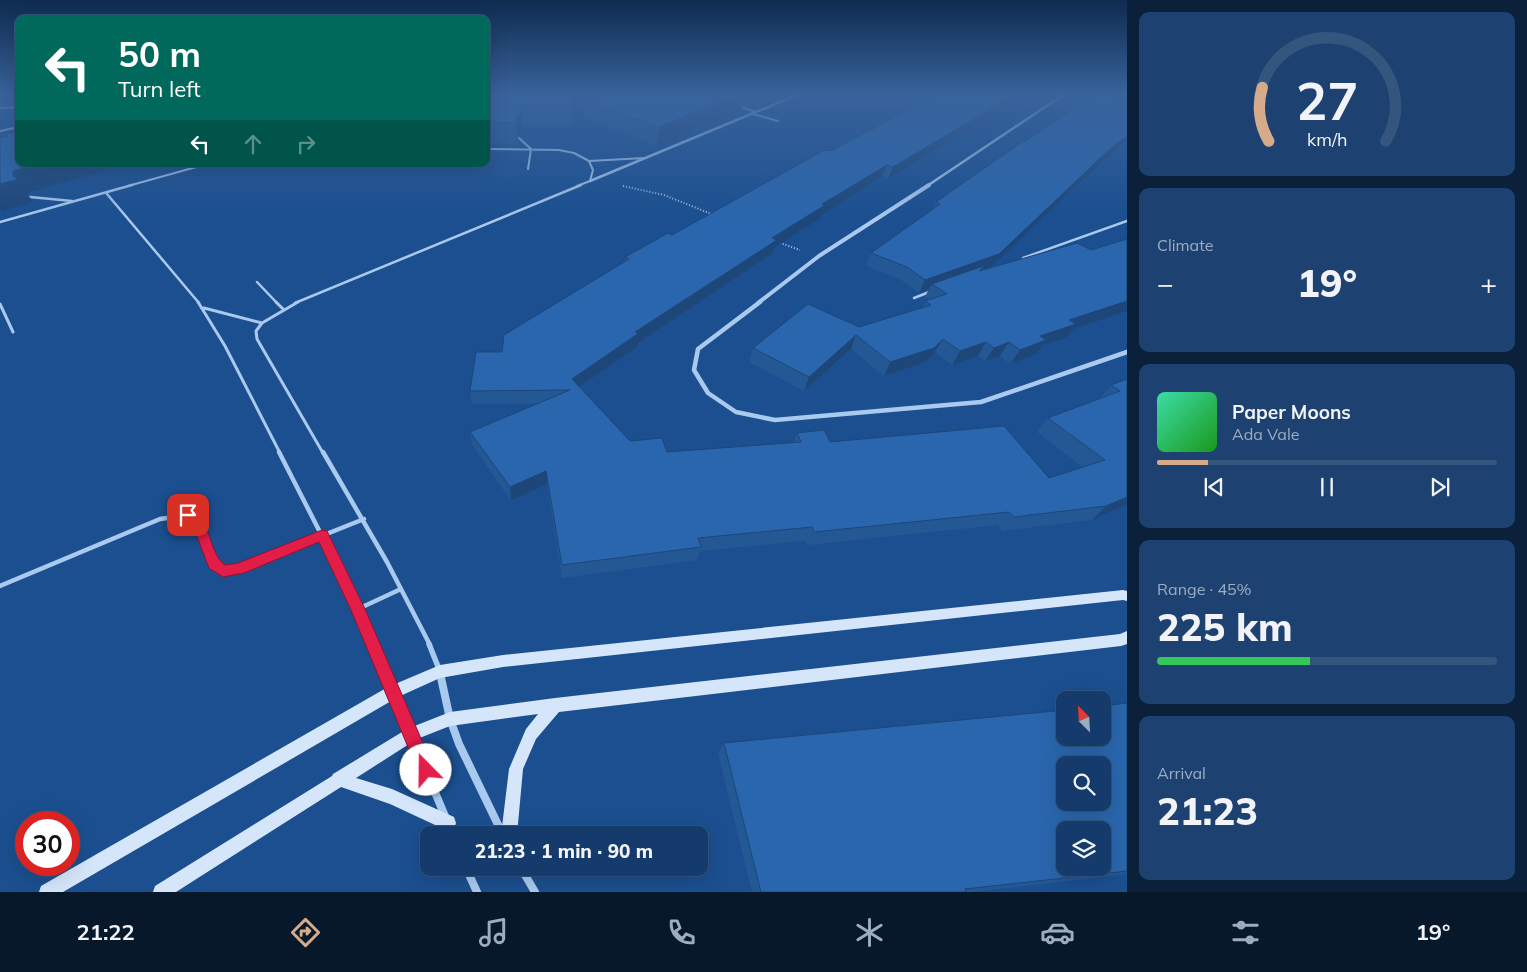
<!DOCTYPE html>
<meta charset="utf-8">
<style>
body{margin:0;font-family:Mulish,sans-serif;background:#1d4271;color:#f1f3f6;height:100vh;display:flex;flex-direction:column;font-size:19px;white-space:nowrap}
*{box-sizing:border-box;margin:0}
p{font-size:16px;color:#9dadc1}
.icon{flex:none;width:28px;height:28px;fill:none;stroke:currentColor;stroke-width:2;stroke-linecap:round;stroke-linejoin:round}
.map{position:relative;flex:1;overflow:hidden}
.sheet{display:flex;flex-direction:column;gap:12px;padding:12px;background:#0b203b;width:400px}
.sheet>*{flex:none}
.banner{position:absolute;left:15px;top:15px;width:475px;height:152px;border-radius:10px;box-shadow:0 5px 20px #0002,0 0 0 1px #33557e;background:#00695c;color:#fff;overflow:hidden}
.needle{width:32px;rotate:336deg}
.fabs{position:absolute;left:1056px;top:691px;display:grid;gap:10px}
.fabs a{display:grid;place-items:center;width:55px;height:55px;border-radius:10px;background:#143b6b;box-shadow:0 5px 20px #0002,0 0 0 1px #33557e;font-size:25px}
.speed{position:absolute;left:15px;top:811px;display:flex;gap:10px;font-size:25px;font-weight:700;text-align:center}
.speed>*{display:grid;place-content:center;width:65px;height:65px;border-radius:50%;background:#143b6b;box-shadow:0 5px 20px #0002,0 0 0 1px #33557e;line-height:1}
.speed .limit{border:8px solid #d22;background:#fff;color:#111}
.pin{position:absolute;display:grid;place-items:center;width:42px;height:42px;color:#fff;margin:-21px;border-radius:10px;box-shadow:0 2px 8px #0006}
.me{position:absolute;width:55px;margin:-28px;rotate:338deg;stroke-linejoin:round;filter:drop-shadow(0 0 4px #0008)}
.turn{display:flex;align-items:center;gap:18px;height:105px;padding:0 20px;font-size:22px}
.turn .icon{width:65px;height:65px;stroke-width:2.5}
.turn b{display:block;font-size:35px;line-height:42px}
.lanes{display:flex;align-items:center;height:48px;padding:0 20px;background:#0003;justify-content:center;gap:25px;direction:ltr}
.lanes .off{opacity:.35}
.big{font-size:38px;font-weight:800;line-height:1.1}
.sheet .card{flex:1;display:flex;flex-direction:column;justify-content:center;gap:8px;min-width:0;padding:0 18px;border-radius:10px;background:#1d4271}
.sheet .dial{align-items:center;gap:0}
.dial svg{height:130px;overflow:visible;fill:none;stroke:#33557e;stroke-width:7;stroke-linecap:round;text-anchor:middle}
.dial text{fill:#f1f3f6;stroke:none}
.song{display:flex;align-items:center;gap:15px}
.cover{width:60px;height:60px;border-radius:8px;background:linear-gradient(135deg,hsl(160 70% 55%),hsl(120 70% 35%))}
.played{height:5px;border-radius:2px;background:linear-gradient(90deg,#d6ab8b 15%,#33557e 15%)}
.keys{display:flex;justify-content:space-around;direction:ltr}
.heat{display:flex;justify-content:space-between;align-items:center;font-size:28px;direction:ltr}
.charge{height:8px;border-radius:4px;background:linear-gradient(90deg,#34c759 45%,#33557e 0)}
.trip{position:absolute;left:420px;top:826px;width:288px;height:50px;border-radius:10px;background:#143b6b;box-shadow:0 5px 20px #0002,0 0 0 1px #33557e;font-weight:800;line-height:50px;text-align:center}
.menu{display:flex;height:80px;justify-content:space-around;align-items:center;background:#08182b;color:#9dadc1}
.menu .icon{width:35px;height:35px}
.menu .current{color:#d6ab8b}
.menu b{font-size:22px;color:#f1f3f6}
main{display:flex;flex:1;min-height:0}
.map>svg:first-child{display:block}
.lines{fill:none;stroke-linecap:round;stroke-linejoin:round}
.path{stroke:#a9c9ee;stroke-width:2;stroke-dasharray:1 2;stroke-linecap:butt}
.lane-far4{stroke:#a9c9ee;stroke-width:2}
.lane-far3{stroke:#a9c9ee;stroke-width:2.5}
.lane-far2{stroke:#a9c9ee;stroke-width:3}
.lane-far1{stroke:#a9c9ee;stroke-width:4.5}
.lane{stroke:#a9c9ee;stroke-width:5.5}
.street-far3{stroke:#a9c9ee;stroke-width:2.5}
.street-far2{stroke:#a9c9ee;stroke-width:4}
.street-far1{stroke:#a9c9ee;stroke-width:4.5}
.street{stroke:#a9c9ee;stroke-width:8}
.secondary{fill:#d6e6fa;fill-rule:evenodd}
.wall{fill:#245895}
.shaded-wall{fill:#1d4779}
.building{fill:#2a66ad;stroke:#1d4779;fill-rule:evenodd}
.route{fill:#e11d48;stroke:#92132f}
</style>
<main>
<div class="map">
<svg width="1127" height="892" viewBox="0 0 1127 892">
<rect width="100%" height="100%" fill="#1b4f8f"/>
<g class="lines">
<path class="path" d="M623,186L664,195L714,215
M777,242L800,250"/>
<path class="lane-far4" d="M738,106L756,112
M0,108L19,107
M753,114L778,121
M0,131L19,127
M519,138L531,149L528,169
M486,149L559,150L574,153L589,161L644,158
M128,186L207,164
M577,186L590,181L593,170L589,161"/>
<path class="lane-far3" d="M107,194L199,303
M30,197L72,201
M0,222L132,185
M1023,258L1127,221
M257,282L277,303
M914,298L932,291
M295,303L581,185"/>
<path class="lane-far2" d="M198,302L225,346L280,453
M276,302L283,309
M298,302L262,323L256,331L257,339L323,453
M0,304L13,332
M204,308L262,323"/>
<path class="lane-far1" d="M279,452L346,583L373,645
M323,452L387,562L430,645
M0,586L160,519L188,515C204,532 206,555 223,571L239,569L364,519
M358,609L401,589"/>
<path class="lane" d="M372,644L392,690
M429,644L439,669"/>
<path class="street-far3" d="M590,181L797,95
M927,186L1063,95"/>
<path class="street-far2" d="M758,303L819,256L929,185"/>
<path class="street-far1" d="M760,302L698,349L694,370L708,393L736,412L775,420L981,402L1127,352"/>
<path class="street" d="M440,673L450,719L459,744L503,835
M393,693L453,835
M466,868L477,892
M521,868L535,892"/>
<path class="secondary" d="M1123,590L1127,591V601L1123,600L503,667L440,678L398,697L63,892H39L41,886L388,687L440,665L503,655Z
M1127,631V644L1121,646L559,712L536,739L523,769L517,835H501L509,769L526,729L538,714L450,726L417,739L356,778L392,789L454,817L456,823L454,829L448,831L390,804L341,787L176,892H153L155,886L332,776L333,774L407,729L450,712L555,698L1120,634Z"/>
</g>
<path class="wall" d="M486,95L575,99L572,127L522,126L520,135L517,136L518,144L486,143Z
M600,95H778L749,107L742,105L741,110L657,146L584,118V100Z
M934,95H1026L888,179L882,176L822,215L821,218L775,247L773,253L638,343L637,347L580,387L630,441L667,452L793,443L797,433L830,442L1049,478L1083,467L1037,432L1048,418L1099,399L1111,385L1127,379V504L1092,520L1002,531L998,525L808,545L805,541L700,551L697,560L562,578L547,484L511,501L472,445L470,432L536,404H472L470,391L502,352L625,262V257L672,235L892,119L933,96Z
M1095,95H1127V141L1104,160L991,267L984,270L1073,329L1066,338L1043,345L1037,354L1010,364L1000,356L985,361L978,356L952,365L935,352L926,362L884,376L851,349L804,391L749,362L753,348L859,327L922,308L925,301L929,300L925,297L929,289L919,293L901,280L866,266L871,253L933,209L936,202Z
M1127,703V874L973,892H752L718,753L724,743L1065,738Z"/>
<path class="shaded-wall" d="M573,95H575V99L572,127Z
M738,95H744L741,110L657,146L659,127Z
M751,95H778L749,107Z
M1014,95H1026L888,179L893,167Z
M521,106L522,126L520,135L517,136V123L515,116Z
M1127,136V141L1104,160L991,267L932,284L929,289L919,293L925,280L1111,148Z
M38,164H123L124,165L27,193L33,202L2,211L0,208V184L13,176V171Z
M124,164H142L126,168Z
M887,165L882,176L822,215L821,218L775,247L773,253L638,343L637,347L572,392V379L635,332L822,204Z
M1127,301V311L1073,329L1066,338L1043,345L1037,354L1010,364L1020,350L1040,336L1069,320Z
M856,335L851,349L804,391L809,377Z
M943,339L935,352L926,362L884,376L890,362Z
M986,342L978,356L952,365L960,351Z
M1009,342L1000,356L985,361L994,348Z
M546,471L547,484L511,501L510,487Z
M1127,497V504L1092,520L1106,506Z"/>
<path class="building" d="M486,95H573L572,106H521L519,115L515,116L517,123L486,122Z
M600,95H738L659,127L584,100Z
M936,95H1014L893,167L887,165L822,204L825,205L772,238L777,240L635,332L639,333L572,379L630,441L662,438L667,452L801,442L797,433L824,430L830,442L1004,426L1049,478L1105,460L1048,418L1120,391L1111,385L1127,379V497L1106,506L1014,517L1009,512L814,532L812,527L698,538L701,547L562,565L546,471L510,487L470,432L570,390L470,391L476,352H502L504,335L629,259L625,257L668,233L672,235L821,152L826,150L830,151L892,119Z
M1095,95H1127V100H1111L1127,104V136L1111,148L999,254L925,280L907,267L871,253L940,204L936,202L1022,142H1024Z
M19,131V164H38L13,171V176L19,179L0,184V138L8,136L6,134Z
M1127,239V301L1069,320L1076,324L1040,336L1046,340L1020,350L1009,342L994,348L986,342L960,351L943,339L934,348L890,362L856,335L809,377L753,348L808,304L859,327L931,305L925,301L947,294L932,284L986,265L979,271L1077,243L1091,250Z
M1127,703V871L965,889L966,892H761L724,743L1065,710V738H1102V706ZM1065,765H1102V802H1065ZM1065,830H1102V868H1065Z"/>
<linearGradient id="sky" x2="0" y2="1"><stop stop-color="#0f2b4f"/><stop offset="0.43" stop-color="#39639b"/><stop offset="1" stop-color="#39639b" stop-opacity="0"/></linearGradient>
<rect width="1127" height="219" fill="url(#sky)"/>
<path class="route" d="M188,510C213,518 207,552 225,565L238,563L322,530L327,531L365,609L432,764L434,770L432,776L426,778L420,776L351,610L319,542L244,573L223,577L209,568L193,526L181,515Z"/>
</svg>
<div class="fabs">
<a><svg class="needle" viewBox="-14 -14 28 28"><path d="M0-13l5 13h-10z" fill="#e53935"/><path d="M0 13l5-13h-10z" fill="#9dadc1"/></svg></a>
<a><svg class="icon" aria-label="search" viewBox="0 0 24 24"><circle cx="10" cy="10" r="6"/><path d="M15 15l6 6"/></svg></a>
<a><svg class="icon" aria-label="layers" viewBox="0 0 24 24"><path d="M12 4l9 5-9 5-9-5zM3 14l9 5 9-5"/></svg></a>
</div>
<div class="speed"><div class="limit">30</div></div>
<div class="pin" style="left:188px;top:515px;background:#d93025"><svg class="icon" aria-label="arrive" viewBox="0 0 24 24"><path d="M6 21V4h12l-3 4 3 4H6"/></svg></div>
<svg class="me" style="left:426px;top:770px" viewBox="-20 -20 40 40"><circle r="19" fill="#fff"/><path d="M0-13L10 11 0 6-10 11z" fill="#e11d48"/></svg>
<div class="trip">21:23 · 1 min · 90 m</div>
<div class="banner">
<div class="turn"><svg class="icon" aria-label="left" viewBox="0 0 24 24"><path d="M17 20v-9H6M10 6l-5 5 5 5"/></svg><div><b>50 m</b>Turn left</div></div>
<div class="lanes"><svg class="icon" aria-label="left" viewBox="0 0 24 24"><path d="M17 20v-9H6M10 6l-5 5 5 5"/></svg><svg class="icon off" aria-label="ahead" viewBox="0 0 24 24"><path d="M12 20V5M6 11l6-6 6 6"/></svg><svg class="icon off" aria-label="right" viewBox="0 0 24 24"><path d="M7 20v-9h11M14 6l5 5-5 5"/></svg></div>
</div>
</div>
<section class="sheet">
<div class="card dial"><svg viewBox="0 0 100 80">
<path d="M14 69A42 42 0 1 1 86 69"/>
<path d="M14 69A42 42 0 0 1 10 36" stroke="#d6ab8b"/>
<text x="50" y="56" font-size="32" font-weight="700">27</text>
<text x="50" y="72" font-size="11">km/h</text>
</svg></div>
<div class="card"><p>Climate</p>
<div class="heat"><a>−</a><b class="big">19°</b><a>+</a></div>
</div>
<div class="card">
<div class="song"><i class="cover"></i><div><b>Paper Moons</b><p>Ada Vale</p></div></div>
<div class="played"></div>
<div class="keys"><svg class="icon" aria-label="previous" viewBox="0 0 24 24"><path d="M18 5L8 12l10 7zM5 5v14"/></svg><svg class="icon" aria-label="pause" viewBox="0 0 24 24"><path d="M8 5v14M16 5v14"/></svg><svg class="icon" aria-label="next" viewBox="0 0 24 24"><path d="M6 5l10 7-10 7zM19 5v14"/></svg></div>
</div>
<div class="card"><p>Range · 45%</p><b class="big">225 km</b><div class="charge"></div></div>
<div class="card"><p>Arrival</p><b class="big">21:23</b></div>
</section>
</main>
<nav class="menu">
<b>21:22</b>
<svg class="icon current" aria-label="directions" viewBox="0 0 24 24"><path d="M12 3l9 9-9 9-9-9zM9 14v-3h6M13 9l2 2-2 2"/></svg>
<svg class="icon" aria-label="music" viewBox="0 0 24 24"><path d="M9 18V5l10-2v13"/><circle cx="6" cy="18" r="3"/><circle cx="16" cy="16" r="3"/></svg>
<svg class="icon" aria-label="phone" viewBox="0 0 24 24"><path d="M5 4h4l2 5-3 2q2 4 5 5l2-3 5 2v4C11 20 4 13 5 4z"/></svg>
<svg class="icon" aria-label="climate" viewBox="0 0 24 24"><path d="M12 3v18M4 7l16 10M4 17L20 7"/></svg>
<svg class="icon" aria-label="car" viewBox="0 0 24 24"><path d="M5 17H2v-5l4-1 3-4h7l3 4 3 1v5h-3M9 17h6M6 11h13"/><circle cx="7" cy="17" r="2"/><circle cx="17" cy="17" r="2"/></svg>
<svg class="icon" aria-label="filters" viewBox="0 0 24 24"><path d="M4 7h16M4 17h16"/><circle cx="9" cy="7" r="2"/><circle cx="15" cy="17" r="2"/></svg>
<b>19°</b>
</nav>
